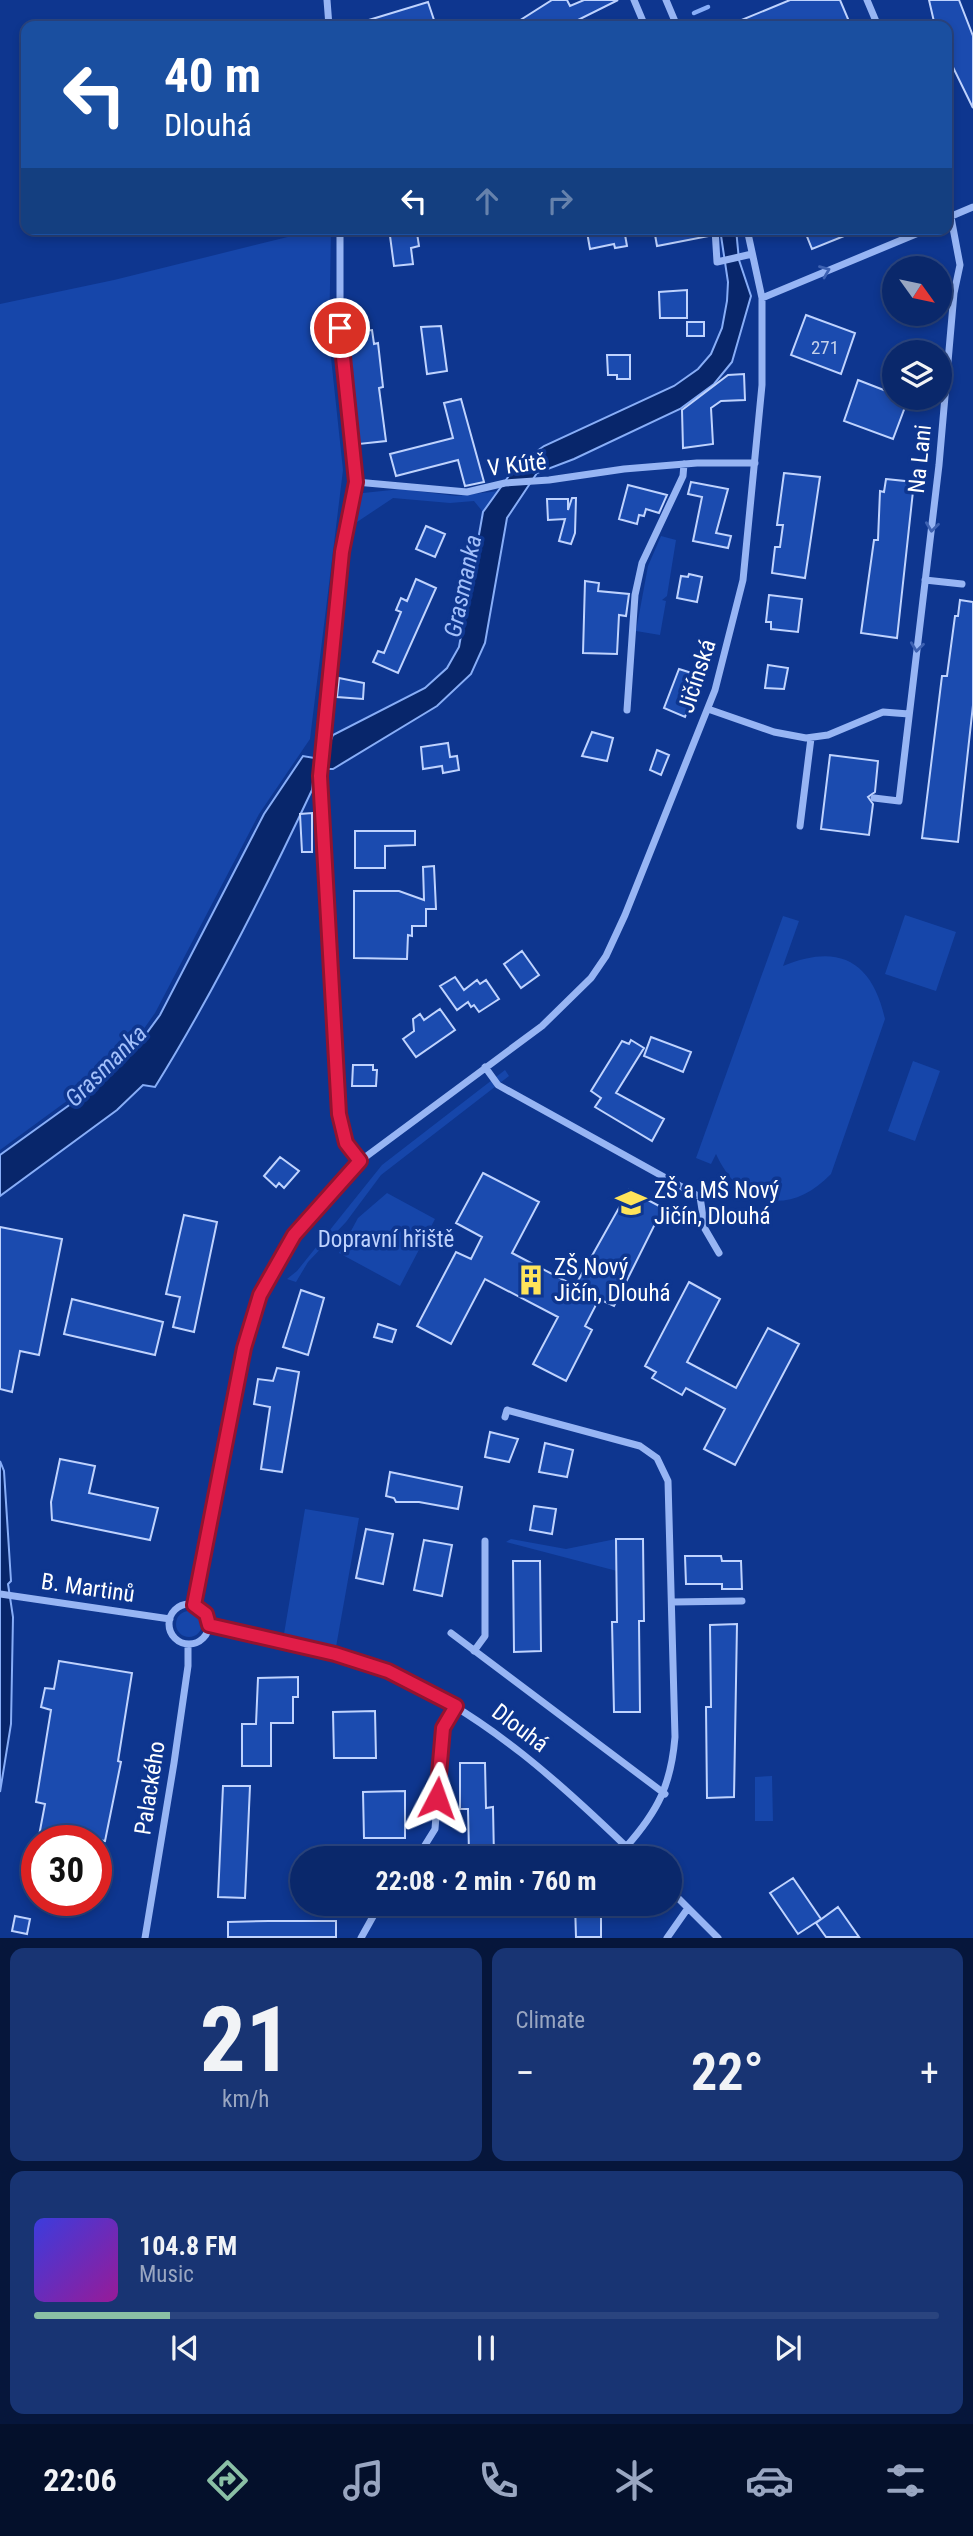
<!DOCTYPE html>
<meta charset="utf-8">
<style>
body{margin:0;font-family:"Roboto Condensed",sans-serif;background:#183473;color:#f1f3f6;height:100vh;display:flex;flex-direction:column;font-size:26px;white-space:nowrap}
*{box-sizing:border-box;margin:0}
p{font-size:23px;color:#99a6c1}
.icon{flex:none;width:38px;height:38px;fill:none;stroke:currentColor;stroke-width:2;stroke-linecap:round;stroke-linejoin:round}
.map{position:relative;height:1938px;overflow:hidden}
.drawer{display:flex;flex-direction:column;gap:10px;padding:10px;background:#06163b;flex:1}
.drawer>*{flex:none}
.guide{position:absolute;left:21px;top:21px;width:931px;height:214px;border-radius:14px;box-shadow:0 4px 10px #0003,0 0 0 2px #2a447e;background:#1a4fa0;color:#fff;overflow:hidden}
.needle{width:46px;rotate:123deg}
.tools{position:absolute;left:882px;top:256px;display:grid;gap:14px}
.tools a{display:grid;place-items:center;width:70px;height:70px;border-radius:50%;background:#0a286b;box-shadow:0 4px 10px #0003,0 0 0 2px #2a447e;font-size:35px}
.speed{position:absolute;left:21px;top:1825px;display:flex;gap:14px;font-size:35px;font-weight:700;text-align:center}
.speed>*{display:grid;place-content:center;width:91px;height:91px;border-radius:50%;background:#0a286b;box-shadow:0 4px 10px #0003,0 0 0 2px #2a447e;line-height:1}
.speed .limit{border:10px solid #d22;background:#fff;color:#111}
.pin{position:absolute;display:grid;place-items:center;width:60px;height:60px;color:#fff;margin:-30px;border:4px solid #fff;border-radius:50%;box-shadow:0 2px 7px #0007}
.me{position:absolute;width:77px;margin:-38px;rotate:4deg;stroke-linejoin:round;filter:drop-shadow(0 0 5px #0008)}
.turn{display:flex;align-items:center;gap:24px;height:147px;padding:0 28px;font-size:32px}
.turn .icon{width:91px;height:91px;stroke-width:2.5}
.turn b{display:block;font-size:49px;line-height:60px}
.lanes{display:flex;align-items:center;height:66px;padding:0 28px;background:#0003;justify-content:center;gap:35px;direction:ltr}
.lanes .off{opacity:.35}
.big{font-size:52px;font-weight:700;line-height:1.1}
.drawer .tile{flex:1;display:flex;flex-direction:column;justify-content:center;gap:10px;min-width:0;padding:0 24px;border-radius:14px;background:#183473}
.drawer .dial{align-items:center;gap:0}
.dial b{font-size:91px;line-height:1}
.song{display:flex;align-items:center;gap:21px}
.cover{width:84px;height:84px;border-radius:10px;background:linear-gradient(135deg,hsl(240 70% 55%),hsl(300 70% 35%))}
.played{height:7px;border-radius:4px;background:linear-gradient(90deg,#8abfa5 15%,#2a447e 15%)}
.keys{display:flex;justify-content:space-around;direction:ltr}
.heat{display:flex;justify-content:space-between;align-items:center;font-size:38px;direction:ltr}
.drawer .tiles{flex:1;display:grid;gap:10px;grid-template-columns:1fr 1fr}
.tile:last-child{grid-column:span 2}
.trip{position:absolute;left:290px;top:1846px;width:392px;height:70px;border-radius:35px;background:#0a286b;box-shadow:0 4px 10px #0003,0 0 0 2px #2a447e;font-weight:700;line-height:70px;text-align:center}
.tabs{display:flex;height:112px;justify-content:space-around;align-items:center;background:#04102b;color:#99a6c1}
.tabs .icon{width:49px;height:49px}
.tabs .selected{color:#8abfa5}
.tabs b{font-size:32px;color:#f1f3f6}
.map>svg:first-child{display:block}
.green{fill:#1646aa}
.water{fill:#08266b;stroke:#88aef8;stroke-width:2}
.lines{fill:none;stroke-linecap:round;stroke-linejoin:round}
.stream{stroke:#88aef8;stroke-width:4.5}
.building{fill:#1b4baf;stroke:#bfd3fe;stroke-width:2}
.street{stroke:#97b5f4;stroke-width:7}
.oneway{stroke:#3e62b2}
.route-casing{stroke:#92132f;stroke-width:18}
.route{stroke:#e11d48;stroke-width:12}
.labels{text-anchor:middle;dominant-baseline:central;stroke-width:7;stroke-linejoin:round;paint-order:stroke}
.number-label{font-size:19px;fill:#c6d2eb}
.street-label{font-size:23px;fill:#fff;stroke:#0e368f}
.poi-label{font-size:23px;fill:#fff;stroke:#0e368f;text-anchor:start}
.park-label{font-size:23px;fill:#bfd3fe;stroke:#0e368f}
.water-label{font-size:24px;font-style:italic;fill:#a3c0fb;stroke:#0e368f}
</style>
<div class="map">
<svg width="973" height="1938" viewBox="0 0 973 1938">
<rect width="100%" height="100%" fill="#0e368f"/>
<path class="green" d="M320,229H331L329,339L343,470L310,739L259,814L155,1013L131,1047L105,1073L0,1150V304L114,280Z
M401,489L456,496L499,491L483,512L474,501L450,503L393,498L354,524L356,503L363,493Z
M661,536L676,540L667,596L662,600L666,601L660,635L636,631L648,566Z
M905,915L956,932L936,991L885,974Z
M783,916L799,921L783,966C838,943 872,960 885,1019L831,1174C790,1217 740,1207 716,1154L711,1164L696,1158Z
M913,1061L940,1071L915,1141L888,1131Z
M505,1070L509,1076L381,1175L346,1222L308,1262L296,1282L287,1279L297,1271L382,1165Z
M387,1193L435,1219L400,1286L339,1253L358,1218Z
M305,1509L359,1518L336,1647L284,1634Z
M511,1539L566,1549L616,1539L617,1571L506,1542Z
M176 1624a13 13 0 1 1 26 0a13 13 0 1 1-26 0Z
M772,1776L773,1821H755V1777Z"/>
<path class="water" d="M720,229H736L739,260L751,296L732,362L714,384L680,409L574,459L537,473L507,518L485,643L471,674L437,706L333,769H328L313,782L312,790C265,890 214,992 155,1087L143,1085L117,1110L0,1196V1155L111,1075L135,1049L160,1015L264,814L303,756L314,758L329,745L333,735L425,688L447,668L459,647L483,512L516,466L544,446L674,386L698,369L711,354L722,328L727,301L728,282Z
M0,1461L4,1471L11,1581L8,1584L13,1617L11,1724L0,1792Z"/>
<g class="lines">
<path class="stream" d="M694,13L708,7"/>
</g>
<path class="building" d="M552,0H567L570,6L584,0H618L566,26H511Z
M790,0H840L851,26H727Z
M929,0H959L973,36V108L947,55V26H935Z
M428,2L436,26H360L359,23Z
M394,229H407L408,234L417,233L419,246L411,248L413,264L394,266L390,236H395Z
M601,229H624L627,246L615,248L614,244L590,249L587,232Z
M654,229H709V236L657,246Z
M804,229H859V230L812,249Z
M687,290V318H660L659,292Z
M806,315L855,333L841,374L791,355Z
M687,322H704V336H687Z
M441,326L447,371L427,374L421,327Z
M372,330L374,344L378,343L383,387L379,388L386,441L359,444L348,333Z
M607,355H630V379H617V375H608Z
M744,374L745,400L721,401L711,408L713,444L683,448L682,410L728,375Z
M858,380L894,394V397L908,399L893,439L844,421Z
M461,399L484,482L465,486L458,460L396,476L390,454L453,438L444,403Z
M784,473L820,477L805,578L772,573L775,547H780L783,525H777Z
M886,479L914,482L897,638L861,633L874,540H878L880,491L884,492Z
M691,482L728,489L716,533L731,536L728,548L693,541L702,497L688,494Z
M628,485L667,495L659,513L646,509L644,516L639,515L637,524L619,519Z
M572,498H576L575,533L571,544L559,541L565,519L548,520L547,499H568V510Z
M426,526L445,534L435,557L416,549Z
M689,574L702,577L697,602L677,598L681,576L688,577Z
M416,579L436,588L398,673L373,662L378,651L384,653L401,612L396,610L401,598L407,601Z
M585,581L599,583L598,591L629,594L626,616L619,615L617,654L583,653Z
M769,595L802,599L798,632L771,629V622H766Z
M960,600L973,602V705L958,842L922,838L942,676H947L955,616H958Z
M768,665L788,668L784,689L765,688Z
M679,669L701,676L685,717L664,708Z
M339,678L364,683L363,699L337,697Z
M592,732L613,738L607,761L582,756Z
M448,743L450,757L457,756L459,770L443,773L442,766L423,769L421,747Z
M657,750L669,755L661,775L650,770Z
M830,755L878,761L875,792L868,797L873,804L869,835L821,829Z
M312,813V852H302L300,814Z
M355,831H415V845L385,846V868H355Z
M434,866L436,909H426V926H412V936L408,935L407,959L354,958V891H399L424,900L423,867Z
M522,951L539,975L521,988L504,964Z
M455,977L464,990L477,980L480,984L486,980L499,999L479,1012L474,1005L471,1007L468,1002L457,1010L440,986Z
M440,1009L455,1030L416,1057L403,1039L414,1031L413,1019L420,1014L424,1020Z
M651,1037L691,1052L683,1072L644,1056Z
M631,1040L644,1048L616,1093L664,1119L652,1141L595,1107L601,1098L591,1091L622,1041L629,1044Z
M353,1065H373V1070H377L376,1086H352Z
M280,1157L299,1171L284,1188L279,1183L276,1187L264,1176Z
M483,1173L539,1202L512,1253L575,1286L629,1190L663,1208L614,1306L599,1299L585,1326L592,1330L566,1381L533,1364L558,1317L485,1279L451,1344L417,1326L456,1252L471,1259L482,1237L456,1223Z
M184,1215L217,1222L194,1332L173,1327L180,1297L166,1294Z
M0,1227L62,1239L39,1355L20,1351L12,1392L0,1389Z
M689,1282L720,1299L687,1362L736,1388L768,1328L799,1344L735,1465L704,1449L725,1409L686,1388L682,1395L652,1378L656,1372L645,1366Z
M301,1290L324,1298L308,1355L283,1347Z
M72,1299L163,1322L155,1355L64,1334Z
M378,1324L396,1330L392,1342L374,1337Z
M277,1368L299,1372L282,1472L261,1469L270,1407L254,1404L258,1379L273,1381Z
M490,1432L518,1439L509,1462L485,1457Z
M545,1443L573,1450L567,1477L539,1472Z
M60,1459L95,1466L89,1493L158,1508L150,1540L52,1520L51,1502Z
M390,1472L462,1487L458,1509L419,1502H396L394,1498L386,1496Z
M534,1506L556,1509L552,1534L530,1530Z
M366,1529L393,1534L383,1584L356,1578Z
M616,1539H643L644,1621H639L640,1712H614L612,1622H617Z
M424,1540L452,1545L442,1596L414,1590Z
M685,1556H721L722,1561H741L742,1589H722V1584H686Z
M513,1561H540L541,1651L514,1652Z
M737,1624L734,1797L707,1798L706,1707H711L710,1625Z
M59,1661L132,1673L118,1761L121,1762L105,1841L69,1835L68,1841H38L45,1804L36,1802L51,1710L41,1707L45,1688L54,1689Z
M298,1677V1697H293V1723H271V1766H242V1724H256L258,1678Z
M375,1711L376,1758H334L333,1712Z
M460,1763H485L486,1808L493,1807L494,1858H476V1853H469L468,1809H460Z
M223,1786H250L245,1898L218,1897Z
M405,1791V1838H364L363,1792Z
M793,1878L821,1919L798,1934L770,1893Z
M575,1904H593V1911H601V1937H576Z
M838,1907L859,1937H826L816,1923Z
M15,1916L30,1919L27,1934L12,1931Z
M269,1921H336V1937H228V1922Z"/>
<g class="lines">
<path class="street" d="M327,0L329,26
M634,0L645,26
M666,0L677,26
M867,0L878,26
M947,218L973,207
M340,229V328L356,482L342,552L320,776L339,1114L346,1143L360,1161
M715,229L717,262L752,254
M762,298L928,229
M356,482L467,492L505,483L549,480L624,469L697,463H755
M925,580L962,584
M708,709L774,732L806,738L828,735L883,712L909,714
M627,710L635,595L642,563L683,476L684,464
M874,798L899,801L939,465L954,293L960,265L947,196
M800,826L811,738
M485,1067L498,1085L700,1197L705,1229L719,1253
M505,1417L507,1410L640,1446L657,1458L668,1481L675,1737C671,1785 658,1811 626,1847
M0,1594L170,1619
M672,1602L742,1601
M169 1624a20 20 0 1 1 40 0a20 20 0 1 1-40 0Z
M194,1605L244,1348L260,1295L271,1270L303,1224L360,1161L542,1026L591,978L606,956L625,915L715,690L743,580L762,385V298L747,229
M209,1625C268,1640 333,1647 389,1672C486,1714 563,1785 638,1858
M451,1633L665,1794
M474,1651L485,1636V1541
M417,1858L435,1829L443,1728L456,1706
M670,1890L718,1938
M145,1938L174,1763L188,1666V1644
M361,1938L380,1904
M667,1938L688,1908"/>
</g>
<defs><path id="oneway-chevron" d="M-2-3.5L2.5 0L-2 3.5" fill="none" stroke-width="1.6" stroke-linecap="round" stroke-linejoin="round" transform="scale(1.75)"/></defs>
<g class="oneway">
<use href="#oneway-chevron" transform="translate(825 271) rotate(-22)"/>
<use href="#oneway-chevron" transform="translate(932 527) rotate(97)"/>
<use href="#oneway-chevron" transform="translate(917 647) rotate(97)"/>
</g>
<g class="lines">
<g class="route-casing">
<path id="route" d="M340,328L356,482L342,552L320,776L339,1114L346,1143L360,1161L294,1235L260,1295L244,1348L194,1605L206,1614L209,1625L335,1654L388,1671L456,1706L443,1728L437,1798"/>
</g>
<use href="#route" class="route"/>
</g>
<defs>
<g id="school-bare" transform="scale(2.415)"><path d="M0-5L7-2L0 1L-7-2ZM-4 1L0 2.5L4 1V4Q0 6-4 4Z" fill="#ffe45a" stroke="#0e368f" stroke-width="2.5" paint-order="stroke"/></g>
<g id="building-bare" transform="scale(2.415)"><path d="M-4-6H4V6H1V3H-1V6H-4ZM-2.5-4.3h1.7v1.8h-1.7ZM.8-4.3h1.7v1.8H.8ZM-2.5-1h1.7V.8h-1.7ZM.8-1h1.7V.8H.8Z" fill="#ffe45a" stroke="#0e368f" stroke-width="2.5" paint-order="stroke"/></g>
</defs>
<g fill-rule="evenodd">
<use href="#school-bare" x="631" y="1203"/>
<use href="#building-bare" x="531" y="1280"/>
</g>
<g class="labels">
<g class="number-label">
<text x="825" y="347">271</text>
</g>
<g class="street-label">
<text transform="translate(920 459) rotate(-84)">Na Lani</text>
<text transform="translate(517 465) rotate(-7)">V Kútě</text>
<text transform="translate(697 676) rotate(-72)">Jičínská</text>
<text transform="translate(88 1588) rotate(8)">B. Martinů</text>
<text transform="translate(520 1728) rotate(37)">Dlouhá</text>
<text transform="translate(150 1788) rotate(-81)">Palackého</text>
</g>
<g class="poi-label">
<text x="654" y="1190">ZŠ a MŠ Nový<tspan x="654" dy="26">Jičín, Dlouhá</tspan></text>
<text x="554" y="1267">ZŠ Nový<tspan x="554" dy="26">Jičín, Dlouhá</tspan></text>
</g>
<g class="park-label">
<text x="386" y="1239">Dopravní hřiště</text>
</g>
<g class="water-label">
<text transform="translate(463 586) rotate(-78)">Grasmanka</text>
<text transform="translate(106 1066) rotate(-45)">Grasmanka</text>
</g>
</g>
</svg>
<div class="tools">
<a><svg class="needle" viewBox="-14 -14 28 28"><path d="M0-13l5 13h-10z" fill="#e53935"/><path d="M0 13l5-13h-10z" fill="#99a6c1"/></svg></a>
<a><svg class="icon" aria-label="layers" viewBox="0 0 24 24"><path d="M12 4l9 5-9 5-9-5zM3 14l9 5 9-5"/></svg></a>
</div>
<div class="speed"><div class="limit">30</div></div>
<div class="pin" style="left:340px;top:328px;background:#d93025"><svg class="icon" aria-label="arrive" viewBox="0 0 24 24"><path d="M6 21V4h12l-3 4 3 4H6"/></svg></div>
<svg class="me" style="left:437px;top:1798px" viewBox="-20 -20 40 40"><path d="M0-17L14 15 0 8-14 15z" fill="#e11d48" stroke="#fff" stroke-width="4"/></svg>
<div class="trip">22:08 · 2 min · 760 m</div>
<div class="guide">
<div class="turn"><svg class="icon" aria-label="left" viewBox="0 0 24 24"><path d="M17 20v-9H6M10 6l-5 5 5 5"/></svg><div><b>40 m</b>Dlouhá</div></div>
<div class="lanes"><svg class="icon" aria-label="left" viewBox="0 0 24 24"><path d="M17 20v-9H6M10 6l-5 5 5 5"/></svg><svg class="icon off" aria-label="ahead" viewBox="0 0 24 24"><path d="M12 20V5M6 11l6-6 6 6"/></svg><svg class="icon off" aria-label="right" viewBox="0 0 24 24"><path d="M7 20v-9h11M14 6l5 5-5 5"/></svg></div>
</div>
</div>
<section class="drawer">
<div class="tiles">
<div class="tile dial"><b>21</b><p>km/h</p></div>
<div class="tile"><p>Climate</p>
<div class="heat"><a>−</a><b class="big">22°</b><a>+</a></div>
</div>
<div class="tile">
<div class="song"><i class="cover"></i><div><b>104.8 FM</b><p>Music</p></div></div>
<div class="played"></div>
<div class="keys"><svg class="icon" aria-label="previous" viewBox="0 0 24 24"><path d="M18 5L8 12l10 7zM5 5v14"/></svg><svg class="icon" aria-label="pause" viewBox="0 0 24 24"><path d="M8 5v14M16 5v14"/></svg><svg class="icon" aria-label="next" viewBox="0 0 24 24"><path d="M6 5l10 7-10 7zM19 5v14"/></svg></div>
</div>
</div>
</section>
<nav class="tabs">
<b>22:06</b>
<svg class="icon selected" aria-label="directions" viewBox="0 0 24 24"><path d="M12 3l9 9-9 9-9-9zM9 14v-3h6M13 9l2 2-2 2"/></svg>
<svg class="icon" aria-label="music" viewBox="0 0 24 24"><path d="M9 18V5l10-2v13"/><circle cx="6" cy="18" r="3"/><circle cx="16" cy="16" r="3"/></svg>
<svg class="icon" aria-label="phone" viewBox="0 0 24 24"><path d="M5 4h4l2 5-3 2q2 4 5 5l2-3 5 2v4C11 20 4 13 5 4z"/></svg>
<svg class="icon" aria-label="climate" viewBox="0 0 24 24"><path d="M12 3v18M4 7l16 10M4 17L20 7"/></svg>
<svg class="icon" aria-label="car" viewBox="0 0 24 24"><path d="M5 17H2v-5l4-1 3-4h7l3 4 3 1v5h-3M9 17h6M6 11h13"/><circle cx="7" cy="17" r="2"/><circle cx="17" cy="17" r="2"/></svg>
<svg class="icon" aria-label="filters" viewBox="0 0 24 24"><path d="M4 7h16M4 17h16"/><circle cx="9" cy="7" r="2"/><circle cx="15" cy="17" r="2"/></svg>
</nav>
